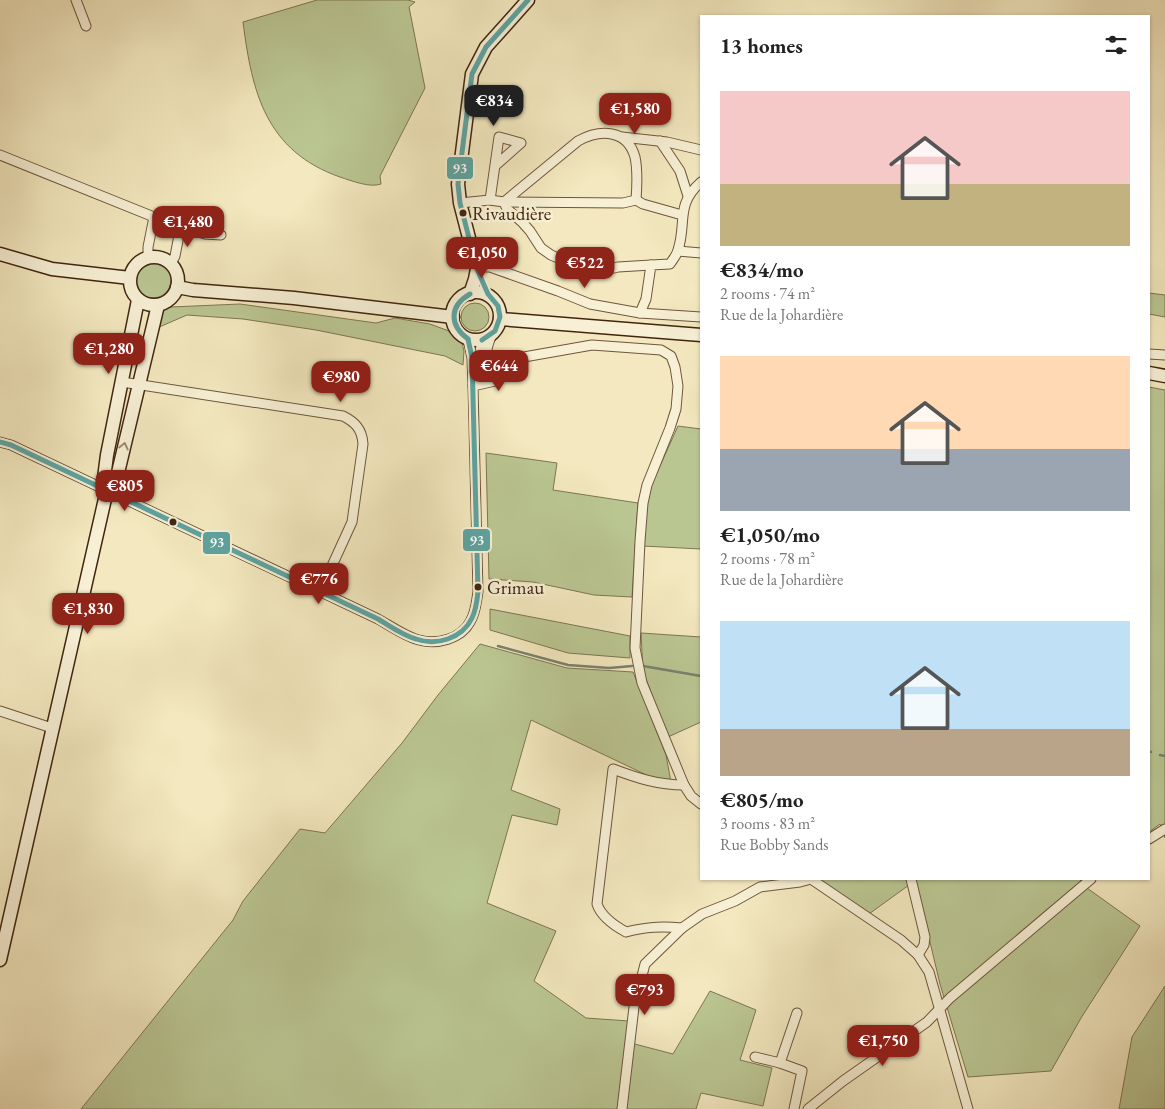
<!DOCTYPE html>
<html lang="en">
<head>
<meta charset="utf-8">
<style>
  body { margin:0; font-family:"EB Garamond",serif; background:#f6f6f6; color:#222; height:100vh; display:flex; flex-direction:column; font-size:19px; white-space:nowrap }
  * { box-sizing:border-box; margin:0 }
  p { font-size:16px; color:#767676 }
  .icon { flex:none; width:28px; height:28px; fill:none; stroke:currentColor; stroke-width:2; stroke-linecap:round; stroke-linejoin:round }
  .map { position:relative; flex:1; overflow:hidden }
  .drawer { position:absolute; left:700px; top:15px; width:450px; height:865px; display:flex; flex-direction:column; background:#fff; border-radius:0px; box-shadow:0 1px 4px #0004 }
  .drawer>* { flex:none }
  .price { position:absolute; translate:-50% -42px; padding:0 11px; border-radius:10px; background:#8f2418; color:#fff; font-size:16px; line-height:32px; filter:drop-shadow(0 1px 2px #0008) }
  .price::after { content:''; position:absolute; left:50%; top:30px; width:15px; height:11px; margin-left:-8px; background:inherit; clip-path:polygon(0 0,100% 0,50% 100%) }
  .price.selected { background:#222; color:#fff }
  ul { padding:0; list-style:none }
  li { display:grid; align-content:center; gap:10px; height:265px; padding:0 20px }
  li span { display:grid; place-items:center; height:155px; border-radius:0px; color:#555 }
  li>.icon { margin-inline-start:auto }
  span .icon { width:90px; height:90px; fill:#fffc; stroke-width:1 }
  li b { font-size:21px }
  h2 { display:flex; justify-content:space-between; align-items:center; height:60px; padding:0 20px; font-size:21px }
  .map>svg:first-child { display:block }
</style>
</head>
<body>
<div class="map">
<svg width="1165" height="1109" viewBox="0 0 1165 1109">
  <rect width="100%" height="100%" fill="#f3e8bf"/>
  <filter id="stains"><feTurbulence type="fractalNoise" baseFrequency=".004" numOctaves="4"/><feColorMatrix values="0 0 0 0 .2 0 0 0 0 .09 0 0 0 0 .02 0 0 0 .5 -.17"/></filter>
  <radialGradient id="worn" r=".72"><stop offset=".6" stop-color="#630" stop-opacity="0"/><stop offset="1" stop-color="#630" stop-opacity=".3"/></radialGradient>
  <g fill="#bac692" stroke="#7e7650">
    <path d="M317 0H408L415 2 409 7 425 88 380 176 381 184C370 188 352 181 340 177 266 151 252 93 243 22Z"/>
    <circle cx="153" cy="280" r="18"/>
    <polygon points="1149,293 1165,295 1165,317 1149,314"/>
    <circle cx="475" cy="317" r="14"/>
    <polygon points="240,304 376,323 395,318 430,324 449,331 462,343 464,351 463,365 445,356 316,330 243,319 187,315 157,328 161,312 171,307"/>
    <polygon points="1149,387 1165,390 1165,838 1160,824 1149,832"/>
    <polygon points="678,426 701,429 701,549 643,546 647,505 651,486"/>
    <polygon points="486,453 557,463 553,490 638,503 632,597 594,595 533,582 489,579"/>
    <polygon points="490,609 630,636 630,658 568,653 490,630"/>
    <polygon points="641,633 701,637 701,722 668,737 643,671"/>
    <polygon points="480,644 567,668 633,672 666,755 671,782 655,779 531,720 511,790 560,809 557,825 512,815 487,903 556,931 534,981 586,1018 629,1021 627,1042 673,1054 710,991 756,1010 740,1060 772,1068 763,1106 701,1093 696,1109 81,1109 233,920 243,901 300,829 325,833 402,743 438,695"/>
    <polygon points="817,879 908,879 909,885 869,914"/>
    <polygon points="915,879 1082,879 1080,880 1087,888 1140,926 1081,1018 1051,1071 968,1077 940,984"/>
    <polygon points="1165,986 1165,1109 1119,1109 1132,1037"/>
  </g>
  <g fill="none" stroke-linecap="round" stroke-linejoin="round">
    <g stroke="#778270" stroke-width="2.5">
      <polyline points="498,646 568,665 609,668 632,666"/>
      <polyline points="643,666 701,676"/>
      <polyline points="1149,751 1151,752"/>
      <polyline points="1160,755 1165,756"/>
    </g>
    <defs>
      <g id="street">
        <polyline points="76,0 86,26"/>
        <polyline points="622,137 667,142 701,150"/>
        <polyline points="660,141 680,171 688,196"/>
        <polyline points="0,155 154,217 205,234 221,235"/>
        <polyline points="490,200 504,202 623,203 636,200 643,204 682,215"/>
        <path d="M636 200C637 187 638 171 635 157 627 129 600 129 578 141L504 202 507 209 522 222 530 231 541 248 551 255 593 273 618 267 651 265"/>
        <polyline points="460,203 490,200 499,137 521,143 495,166"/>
        <polyline points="678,251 701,253"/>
        <polyline points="148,257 148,247 154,217"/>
        <polyline points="171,264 175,256 181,225"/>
        <polyline points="477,269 482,267 490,267 558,291 590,304 640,313 701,317"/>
        <path d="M640 313 646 299 651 265 670 264C673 259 677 255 678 250 687 222 675 205 701 182"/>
        <path d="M492 334C487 346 483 360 486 373L491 376 498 374 524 357 592 345 661 350 671 356 675 367 678 386 676 409 670 428 647 485 643 503 640 541 635 648 642 683 684 785 691 796 701 804"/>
        <polyline points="1149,354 1165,355"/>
        <polyline points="478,363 482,340"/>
        <path d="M122 382 343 416C355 422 362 429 363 444L352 522 320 592"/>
        <polyline points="473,386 495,381 499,377"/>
        <path d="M0 442 11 445 378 619C389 625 406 637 419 640 437 645 461 639 470 622 476 612 476 603 478 592L473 386 472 358 468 339"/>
        <polyline points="0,711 52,728"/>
        <polyline points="1149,839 1165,829"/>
        <polyline points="811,879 901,940 918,955 929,972 968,1109"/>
        <polyline points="911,879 925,937 924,945 918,955"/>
        <path d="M682 928C660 926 646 927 626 932 615 926 601 916 597 904L613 769C637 778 658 785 684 785"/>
        <polyline points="755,1057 780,1063"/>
        <polyline points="622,1109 634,1007 645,964 682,928 702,914 735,901 760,887 800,882 811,879"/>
        <polyline points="794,1109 802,1071 780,1063 797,1013"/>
        <polyline points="808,1109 843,1081 927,1022 950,998 1091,879"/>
      </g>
      <g id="secondary">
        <polyline points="0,254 52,269 130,278"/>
        <circle cx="154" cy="281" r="24"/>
        <polyline points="177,287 193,290 294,298 453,317"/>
        <circle cx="476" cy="316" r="24"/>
        <polyline points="470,294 475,279 477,269 460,203 458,184 472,74 486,47 528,0"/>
        <polyline points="500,319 701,335"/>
        <polyline points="1149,373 1165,376"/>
        <polyline points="107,490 116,481 158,305"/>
        <polyline points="0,960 107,490 104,478 107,455 138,300"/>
      </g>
    </defs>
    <use href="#street" stroke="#6e563b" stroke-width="11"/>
    <use href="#secondary" stroke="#41250f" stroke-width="15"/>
    <use href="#street" stroke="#f7f0d5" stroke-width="9"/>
    <use href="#secondary" stroke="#f7f0d5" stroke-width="12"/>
    <defs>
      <g id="bus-1">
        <path d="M468 339C449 325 449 306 470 294"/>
        <polyline points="482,340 495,331 500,317 498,306 488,294 477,269 460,203 458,184 472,74 486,47 528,0"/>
        <path d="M0 442 11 445 378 619C390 626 402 635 416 639 436 646 462 639 472 618 476 610 477 601 478 592L472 358 468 339"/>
      </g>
    </defs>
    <use href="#bus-1" stroke="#f7f0d5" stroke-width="9"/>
    <use href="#bus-1" stroke="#5ea3a0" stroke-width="5"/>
  </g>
  <defs><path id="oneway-chevron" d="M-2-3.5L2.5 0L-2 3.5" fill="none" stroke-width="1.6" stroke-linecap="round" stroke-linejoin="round" transform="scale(1.25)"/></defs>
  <use stroke="#9c8a72" href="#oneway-chevron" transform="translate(124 446) rotate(-77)"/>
  <g fill="#41250f" stroke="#f7f0d5" stroke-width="2">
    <circle cx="463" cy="213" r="4.5"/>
    <circle cx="173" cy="522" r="4.5"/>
    <circle cx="478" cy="587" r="4.5"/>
  </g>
  <g text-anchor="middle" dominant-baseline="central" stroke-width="5" stroke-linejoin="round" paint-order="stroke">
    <g font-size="19" fill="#41250f" stroke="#f7f0d5" text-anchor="start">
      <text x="472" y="213">Rivaudière</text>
      <text x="487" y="587">Grimau</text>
    </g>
  </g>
  <g stroke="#f7f0d5" stroke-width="2">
    <rect x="446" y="156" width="28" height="24" rx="5" fill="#5ea3a0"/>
    <rect x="462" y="528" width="29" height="24" rx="5" fill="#5ea3a0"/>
    <rect x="202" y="531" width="29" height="24" rx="5" fill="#5ea3a0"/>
  </g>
  <g font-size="14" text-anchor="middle" font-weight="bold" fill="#fff">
    <text x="460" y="173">93</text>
    <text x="477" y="545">93</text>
    <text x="217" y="547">93</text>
  </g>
  <rect width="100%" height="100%" filter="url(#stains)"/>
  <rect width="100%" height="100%" fill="url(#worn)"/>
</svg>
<b class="price selected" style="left:494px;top:127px">€834</b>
<b class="price" style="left:635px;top:135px">€1,580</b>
<b class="price" style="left:188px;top:248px">€1,480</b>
<b class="price" style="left:482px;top:279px">€1,050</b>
<b class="price" style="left:585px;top:289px">€522</b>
<b class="price" style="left:109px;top:375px">€1,280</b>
<b class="price" style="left:499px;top:392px">€644</b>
<b class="price" style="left:341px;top:403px">€980</b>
<b class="price" style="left:125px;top:512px">€805</b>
<b class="price" style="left:319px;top:605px">€776</b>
<b class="price" style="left:88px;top:635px">€1,830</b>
<b class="price" style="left:645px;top:1016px">€793</b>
<b class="price" style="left:883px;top:1067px">€1,750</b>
<section class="drawer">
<h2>13 homes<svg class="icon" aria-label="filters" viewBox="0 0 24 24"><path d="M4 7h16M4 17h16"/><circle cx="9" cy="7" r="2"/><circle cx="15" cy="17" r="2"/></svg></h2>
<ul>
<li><span style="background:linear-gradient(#f6c9c9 60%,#c2b280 0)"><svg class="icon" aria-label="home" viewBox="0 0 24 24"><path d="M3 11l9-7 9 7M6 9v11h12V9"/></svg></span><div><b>€834/mo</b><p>2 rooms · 74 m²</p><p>Rue de la Johardière</p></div></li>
<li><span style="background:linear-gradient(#ffd9b3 60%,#9aa5b1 0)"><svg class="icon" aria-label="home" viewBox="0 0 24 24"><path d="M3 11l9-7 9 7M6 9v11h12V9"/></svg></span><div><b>€1,050/mo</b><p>2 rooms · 78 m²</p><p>Rue de la Johardière</p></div></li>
<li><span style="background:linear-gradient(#bfe0f5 70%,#b9a48a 0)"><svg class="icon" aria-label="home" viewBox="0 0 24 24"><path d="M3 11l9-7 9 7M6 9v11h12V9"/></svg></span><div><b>€805/mo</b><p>3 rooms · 83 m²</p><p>Rue Bobby Sands</p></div></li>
</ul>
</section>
</div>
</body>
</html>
